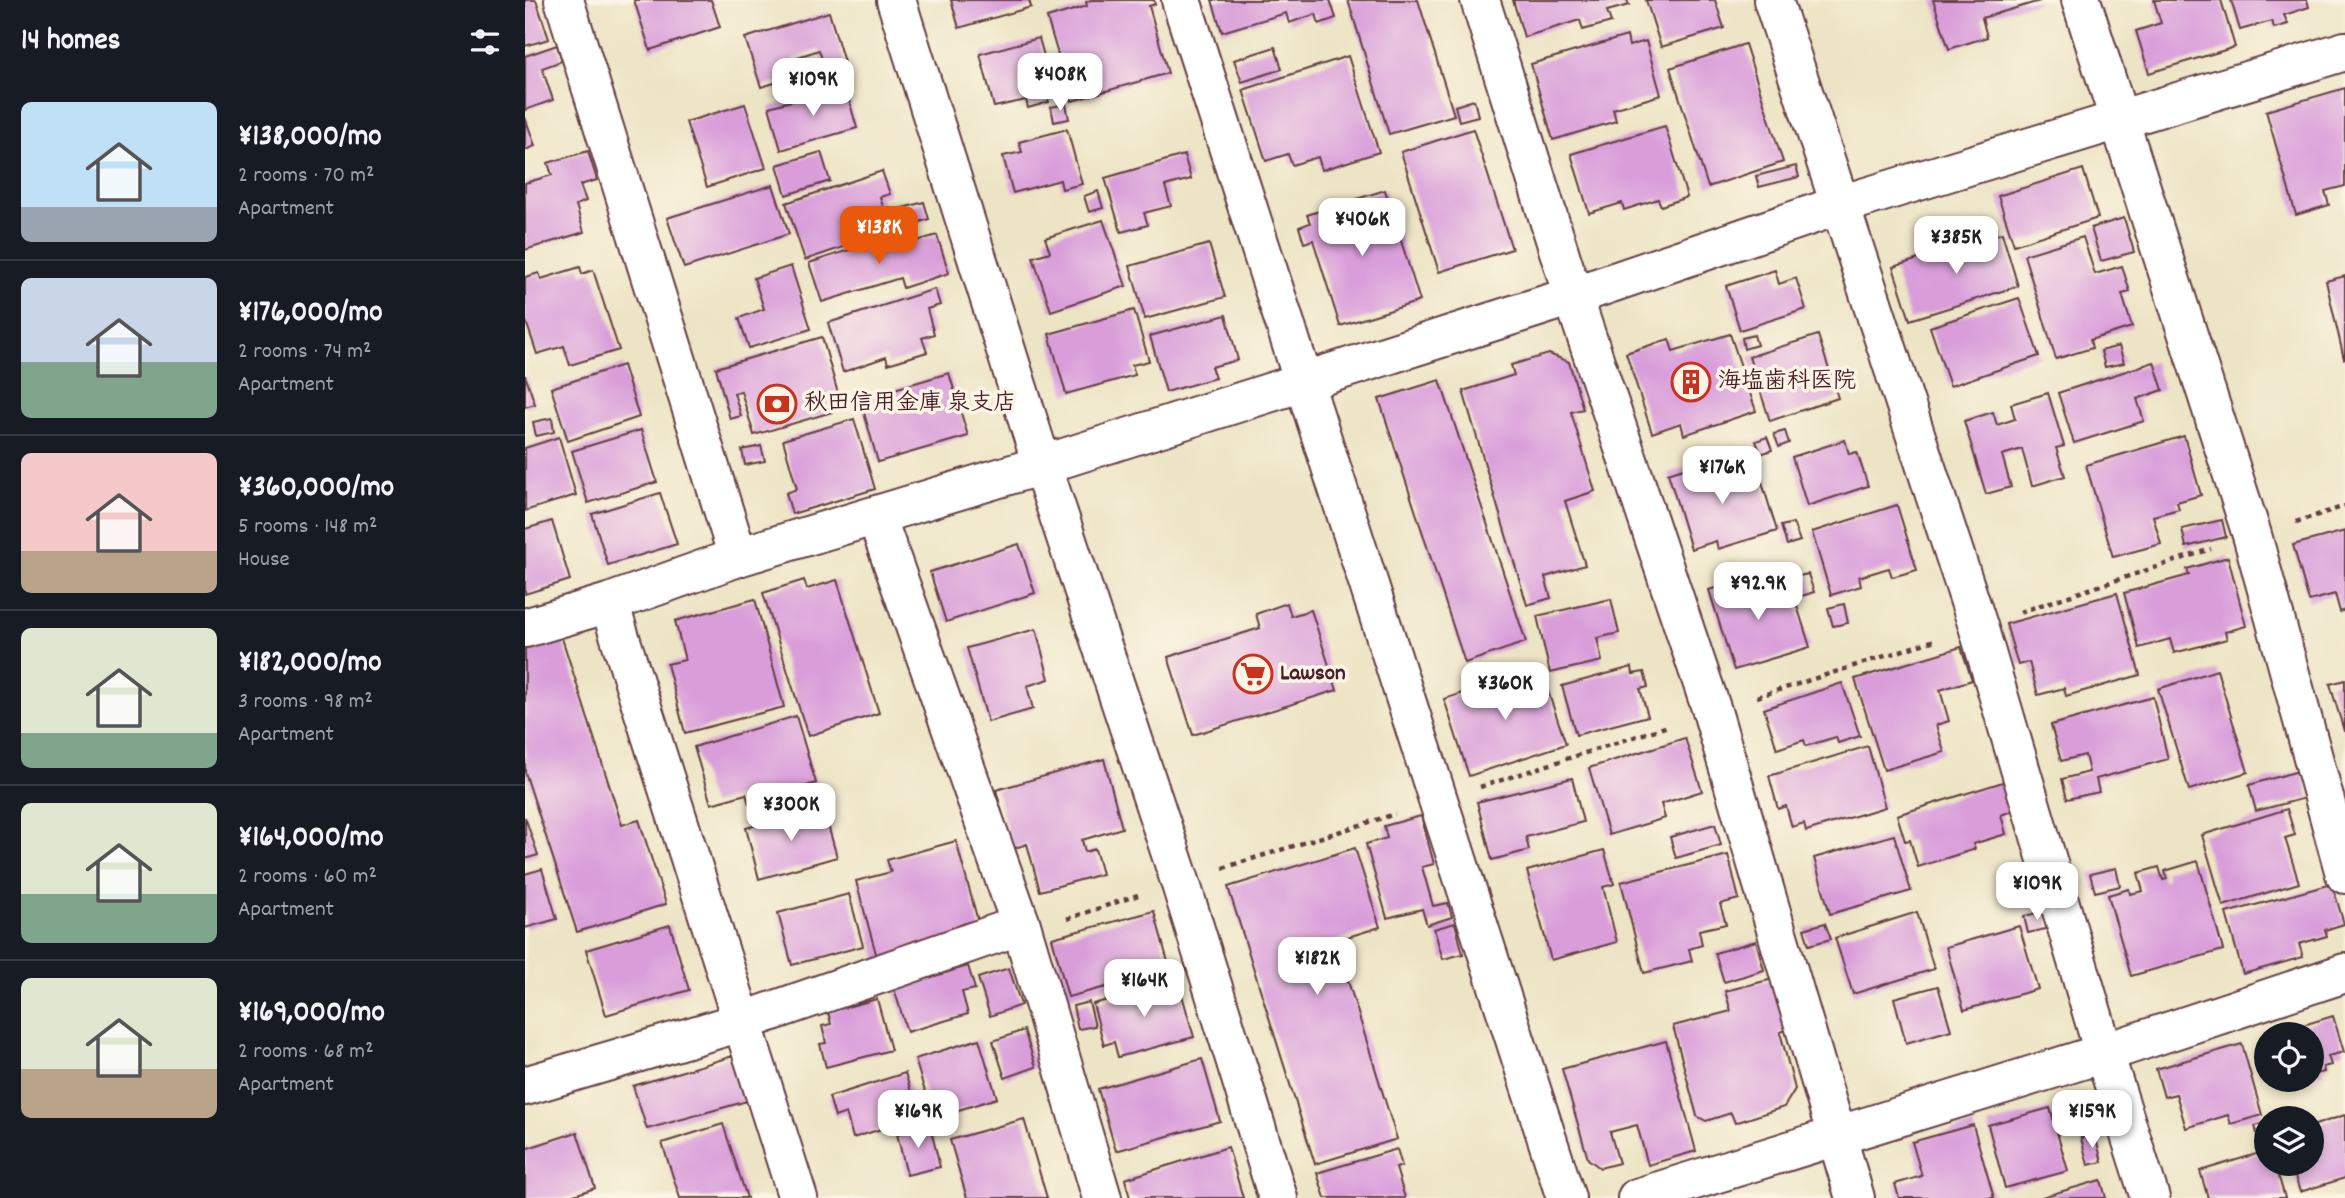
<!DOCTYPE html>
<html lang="en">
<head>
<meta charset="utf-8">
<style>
  body { margin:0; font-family:Dekko,"Klee One",sans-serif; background:#20242c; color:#f1f3f6; height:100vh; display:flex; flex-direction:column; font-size:26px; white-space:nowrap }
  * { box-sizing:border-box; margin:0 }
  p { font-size:23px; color:#9ea1a6 }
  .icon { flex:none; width:38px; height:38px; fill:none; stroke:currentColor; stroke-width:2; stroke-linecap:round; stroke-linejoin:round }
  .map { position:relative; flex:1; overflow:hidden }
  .sheet { display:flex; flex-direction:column; background:#171b24; width:525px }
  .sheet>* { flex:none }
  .tools { position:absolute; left:1729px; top:1022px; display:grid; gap:14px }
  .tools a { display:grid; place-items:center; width:70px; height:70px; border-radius:50%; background:#171b24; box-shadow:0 4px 10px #0003; font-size:35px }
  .price { position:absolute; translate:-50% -60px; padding:0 16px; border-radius:14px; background:#fff; color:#222; font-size:23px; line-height:46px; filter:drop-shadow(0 2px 4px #0008) }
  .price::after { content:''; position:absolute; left:50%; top:42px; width:21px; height:16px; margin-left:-10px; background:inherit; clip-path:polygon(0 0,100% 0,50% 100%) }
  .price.on { background:#ea580c; color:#fff }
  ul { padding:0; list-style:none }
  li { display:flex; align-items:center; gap:21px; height:175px; padding:0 21px }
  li+li { border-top:2px solid #363941 }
  li span { display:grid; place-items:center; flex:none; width:196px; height:140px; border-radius:10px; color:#555 }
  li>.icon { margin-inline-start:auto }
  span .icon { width:84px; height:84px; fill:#fffc; stroke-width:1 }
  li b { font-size:30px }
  h2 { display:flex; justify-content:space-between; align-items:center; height:84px; padding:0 21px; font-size:30px }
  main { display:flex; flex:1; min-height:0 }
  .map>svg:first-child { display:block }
</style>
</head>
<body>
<main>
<section class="sheet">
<h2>14 homes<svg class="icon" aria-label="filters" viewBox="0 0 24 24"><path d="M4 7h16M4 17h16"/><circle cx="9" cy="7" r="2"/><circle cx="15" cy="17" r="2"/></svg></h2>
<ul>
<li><span style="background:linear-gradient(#bfe0f5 75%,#9aa5b1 0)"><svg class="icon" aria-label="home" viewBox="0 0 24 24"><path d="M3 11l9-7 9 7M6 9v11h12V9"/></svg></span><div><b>¥138,000/mo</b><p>2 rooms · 70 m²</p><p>Apartment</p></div></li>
<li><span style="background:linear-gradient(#c9d6e8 60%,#7fa58c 0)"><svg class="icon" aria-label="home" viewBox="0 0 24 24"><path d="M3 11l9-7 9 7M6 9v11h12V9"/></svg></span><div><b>¥176,000/mo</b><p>2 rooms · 74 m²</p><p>Apartment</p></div></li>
<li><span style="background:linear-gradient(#f6c9c9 70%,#b9a48a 0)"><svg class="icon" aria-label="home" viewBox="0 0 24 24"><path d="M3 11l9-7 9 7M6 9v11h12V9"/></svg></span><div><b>¥360,000/mo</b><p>5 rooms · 148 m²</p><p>House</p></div></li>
<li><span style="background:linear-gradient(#dfe7d0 75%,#7fa58c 0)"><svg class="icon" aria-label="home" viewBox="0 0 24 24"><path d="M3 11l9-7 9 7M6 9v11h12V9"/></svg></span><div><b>¥182,000/mo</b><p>3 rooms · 98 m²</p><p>Apartment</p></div></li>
<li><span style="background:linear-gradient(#dfe7d0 65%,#7fa58c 0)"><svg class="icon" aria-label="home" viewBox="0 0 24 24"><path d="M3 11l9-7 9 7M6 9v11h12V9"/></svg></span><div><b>¥164,000/mo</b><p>2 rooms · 60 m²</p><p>Apartment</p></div></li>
<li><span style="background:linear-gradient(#dfe7d0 65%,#b9a48a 0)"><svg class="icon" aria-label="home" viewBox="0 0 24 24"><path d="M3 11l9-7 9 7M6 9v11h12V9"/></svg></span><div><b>¥169,000/mo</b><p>2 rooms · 68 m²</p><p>Apartment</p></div></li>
</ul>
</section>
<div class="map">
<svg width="1820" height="1198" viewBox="0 0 1820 1198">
  <rect width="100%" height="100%" fill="#fcf5e5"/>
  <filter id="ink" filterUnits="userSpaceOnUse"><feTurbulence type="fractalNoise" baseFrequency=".0143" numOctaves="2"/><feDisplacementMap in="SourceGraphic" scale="14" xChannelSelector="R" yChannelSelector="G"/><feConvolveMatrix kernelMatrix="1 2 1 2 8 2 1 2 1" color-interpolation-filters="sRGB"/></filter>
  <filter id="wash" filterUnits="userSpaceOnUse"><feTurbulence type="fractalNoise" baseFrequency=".00686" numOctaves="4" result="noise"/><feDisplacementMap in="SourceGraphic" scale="28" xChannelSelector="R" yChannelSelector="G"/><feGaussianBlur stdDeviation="1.57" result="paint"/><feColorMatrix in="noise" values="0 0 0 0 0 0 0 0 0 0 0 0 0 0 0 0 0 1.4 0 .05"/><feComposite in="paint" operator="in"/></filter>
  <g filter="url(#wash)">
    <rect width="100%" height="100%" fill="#ede4c5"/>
    <g id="blocks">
      <g fill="#d99eda">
        <polygon points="0,0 11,0 24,39 0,46"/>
        <polygon points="109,0 186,0 195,27 125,50"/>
        <polygon points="426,0 504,0 506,7 434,28"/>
        <polygon points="566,0 629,0 630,4 624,6 643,73 547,101 522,18 562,6 561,2"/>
        <polygon points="687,0 805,0 811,18 794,24 791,14 764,23 761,13 697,32"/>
        <polygon points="823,0 893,0 929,115 864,134"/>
        <polygon points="988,0 1102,0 1104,5 1082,11 1086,22 1058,30 1055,20 999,37"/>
        <polygon points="1121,0 1190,0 1199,28 1136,47"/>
        <polygon points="1408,0 1515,0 1515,1 1457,18 1462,37 1424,49"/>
        <polygon points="1629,0 1696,0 1710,47 1624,73 1611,31 1636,23"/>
        <polygon points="1706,0 1782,0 1784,7 1759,15 1763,24 1749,28 1747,21 1715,30"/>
        <polygon points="304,12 319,62 300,68 294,50 267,59 273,76 236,87 220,38"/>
        <polygon points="1102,36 1104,46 1121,41 1136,95 1088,109 1091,121 1028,140 1006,64"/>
        <polygon points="514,38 528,89 521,90 524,102 503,108 501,100 469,107 455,54"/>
        <polygon points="1220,44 1258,162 1183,187 1145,68"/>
        <polygon points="32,45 37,61 17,68 28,100 0,110 0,56"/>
        <polygon points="750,47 757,69 717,82 709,60"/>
        <polygon points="823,56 854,152 797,170 793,157 767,165 763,154 741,161 718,90"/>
        <polygon points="320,86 332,128 256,150 244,107"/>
        <polygon points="1820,88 1820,186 1800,191 1804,205 1771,215 1741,111"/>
        <polygon points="949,100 953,116 934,121 930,106"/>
        <polygon points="220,104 241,168 182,187 161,122"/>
        <polygon points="541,104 544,119 529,122 526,107"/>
        <polygon points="0,117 10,146 0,150"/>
        <polygon points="1140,126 1162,197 1136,206 1133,199 1099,210 1097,203 1064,213 1046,154"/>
        <polygon points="542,129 557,184 537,189 535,180 488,193 478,156 497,152 494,142"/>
        <polygon points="948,129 987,249 914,272 876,152"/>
        <polygon points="63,151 72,180 55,185 61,201 51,205 59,232 0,250 0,183 27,175 23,163"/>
        <polygon points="296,152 305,181 261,195 252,165"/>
        <polygon points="659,155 666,179 640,186 646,206 619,213 623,225 596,232 580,178"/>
        <polygon points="1271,166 1274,177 1234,187 1231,176"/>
        <polygon points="1558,169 1573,218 1489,245 1473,196"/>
        <polygon points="357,171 365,194 355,197 361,216 328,226 333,242 280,260 261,203"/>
        <polygon points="248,185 264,234 159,268 142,218"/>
        <polygon points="860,190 895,301 815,326 788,240 779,243 774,227 785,223 782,215"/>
        <polygon points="573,191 578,208 564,212 559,196"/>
        <polygon points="399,202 404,219 373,229 367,211"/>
        <polygon points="1599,218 1609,252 1576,261 1566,228"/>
        <polygon points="578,220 601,286 526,311 508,257 525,252 520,238"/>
        <polygon points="1477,233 1493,286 1385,320 1368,267"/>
        <polygon points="371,235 375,246 412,235 424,273 378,288 375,278 297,302 284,263"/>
        <polygon points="1558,237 1570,274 1597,266 1605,292 1597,294 1607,327 1565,340 1567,348 1531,359 1499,255"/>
        <polygon points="684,244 700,297 620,319 605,266"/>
        <polygon points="266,266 286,329 224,348 214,318 239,309 229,278"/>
        <polygon points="55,267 57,274 68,270 94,350 45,365 39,346 12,354 0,318 0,277 14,273 16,279"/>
        <polygon points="1250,270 1254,284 1271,278 1281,309 1215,330 1201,286"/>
        <polygon points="1820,276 1820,359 1819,359 1801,281"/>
        <polygon points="410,289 415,305 402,309 409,334 397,338 402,352 363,364 361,357 318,372 303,323"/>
        <polygon points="1494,298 1514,356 1425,386 1405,327"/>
        <polygon points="609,310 624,361 607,365 610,375 541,394 524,334"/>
        <polygon points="701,315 713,360 686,367 690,378 641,392 625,336"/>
        <polygon points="1205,334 1231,411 1159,435 1156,423 1127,433 1101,353 1144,339 1148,351"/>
        <polygon points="1229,335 1232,345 1219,349 1217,338"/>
        <polygon points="1293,335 1313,398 1245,421 1224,357"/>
        <polygon points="297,337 314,397 304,399 307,412 229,435 216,391 209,393 216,416 205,419 191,368"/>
        <polygon points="1594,346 1599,363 1580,367 1576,351"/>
        <polygon points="1024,354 1044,362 1058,409 1046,412 1070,491 1040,501 1060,565 1020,577 1026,598 1002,605 938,391 989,375 986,365"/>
        <polygon points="1629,362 1638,390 1612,399 1619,421 1549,443 1533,393"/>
        <polygon points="98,365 114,417 43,441 26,388"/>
        <polygon points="424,373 443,436 353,462 335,399"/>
        <polygon points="0,375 10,404 0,407"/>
        <polygon points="915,380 1001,642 940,663 854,399"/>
        <polygon points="1523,393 1539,446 1531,448 1540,476 1507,486 1497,449 1477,455 1486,487 1461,494 1439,421 1468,412 1472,425 1490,419 1486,404"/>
        <polygon points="27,418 29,432 11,436 8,422"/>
        <polygon points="329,419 350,489 267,514 261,493 272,489 258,440"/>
        <polygon points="116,430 132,482 63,503 47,451"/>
        <polygon points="1260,431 1264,443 1254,447 1249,434"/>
        <polygon points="1659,436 1676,495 1652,502 1654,509 1628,516 1636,544 1588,557 1561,465"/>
        <polygon points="34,437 51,495 0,511 0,448"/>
        <polygon points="1242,437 1247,450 1236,454 1231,441"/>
        <polygon points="1320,440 1324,454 1332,452 1343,486 1282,506 1267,457"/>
        <polygon points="236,446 240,461 220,465 217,450"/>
        <polygon points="1177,462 1180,471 1191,468 1194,478 1232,466 1252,531 1193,549 1191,541 1166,549 1143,473"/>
        <polygon points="135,493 152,544 83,565 67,514"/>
        <polygon points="1372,505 1392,570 1367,577 1364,568 1334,577 1336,586 1306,595 1287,532"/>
        <polygon points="1697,520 1701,537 1661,547 1657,529"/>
        <polygon points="27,521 45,580 0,594 0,529"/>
        <polygon points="1268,523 1275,541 1262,545 1256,526"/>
        <polygon points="1820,531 1820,610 1815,612 1810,594 1784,601 1768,545"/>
        <polygon points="494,544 510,593 421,622 405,572"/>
        <polygon points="1703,557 1721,626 1700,632 1702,639 1649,653 1645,639 1614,648 1599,593 1664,575 1662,569"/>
        <polygon points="1235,574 1242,598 1267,590 1285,647 1209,670 1184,590"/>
        <polygon points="1283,574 1289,592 1277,596 1270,577"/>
        <polygon points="279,580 282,589 312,580 354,713 283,736 238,593"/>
        <polygon points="1592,593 1615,675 1541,696 1539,688 1513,695 1504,662 1493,665 1481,624"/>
        <polygon points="230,599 259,707 160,733 142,664 160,660 150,621"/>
        <polygon points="1086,599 1094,633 1072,638 1077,661 1025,673 1012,616"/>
        <polygon points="762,603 766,616 786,610 812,690 668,735 643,657 735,628 731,614"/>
        <polygon points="1319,604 1323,623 1308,626 1303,608"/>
        <polygon points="511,629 524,679 502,686 508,709 463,722 442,648"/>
        <polygon points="36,635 97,825 114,820 141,904 52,932 0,772 0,646"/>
        <polygon points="1436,647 1447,680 1415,690 1424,721 1411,725 1419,752 1359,770 1330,679"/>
        <polygon points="1107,667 1108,674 1119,672 1123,687 1115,689 1123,716 1051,735 1037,686"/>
        <polygon points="1015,668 1041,744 944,776 919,699"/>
        <polygon points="1692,670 1723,772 1664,790 1633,689"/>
        <polygon points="1820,680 1820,731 1819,731 1805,684"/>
        <polygon points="1317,683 1335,736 1313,743 1311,737 1281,746 1279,740 1252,749 1239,709"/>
        <polygon points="1628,697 1643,759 1571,779 1574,792 1542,799 1537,779 1564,772 1560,755 1536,761 1526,725"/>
        <polygon points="271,716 291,783 224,804 221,794 186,804 169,747"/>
        <polygon points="1160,738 1177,791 1136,804 1140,818 1084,835 1064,768"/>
        <polygon points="1343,746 1360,807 1281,831 1279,823 1267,827 1261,806 1253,809 1244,776"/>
        <polygon points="579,759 597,828 557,840 560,852 570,849 577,874 515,891 502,844 487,849 471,790"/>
        <polygon points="1777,770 1784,797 1731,811 1724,785"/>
        <polygon points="1047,778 1058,822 1001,837 1004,850 967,860 952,802"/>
        <polygon points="1481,781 1490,810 1476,815 1481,834 1448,844 1450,849 1393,867 1385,840 1380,841 1372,815"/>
        <polygon points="298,807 312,857 234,879 221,828"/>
        <polygon points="1762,809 1770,835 1760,838 1774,883 1698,906 1677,835"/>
        <polygon points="896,816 909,864 897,867 908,906 923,903 927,917 902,925 897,909 862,918 841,844 862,838 859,826"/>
        <polygon points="0,817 13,855 0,859"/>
        <polygon points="1190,824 1196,845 1151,858 1145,837"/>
        <polygon points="1369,835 1386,891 1305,914 1289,858"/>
        <polygon points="431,841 456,932 353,961 331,881 366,872 362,860"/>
        <polygon points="830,848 855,927 800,944 809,971 819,968 872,1139 790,1164 703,887"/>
        <polygon points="1079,850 1089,884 1078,887 1092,942 1026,960 1002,871"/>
        <polygon points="1203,855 1214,899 1195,904 1201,924 1174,930 1177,945 1164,949 1167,961 1119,973 1096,882"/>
        <polygon points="1673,861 1698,950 1606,976 1583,895 1604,889 1605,894 1618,891 1613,873 1634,867 1638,880 1642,879 1640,871"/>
        <polygon points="1591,868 1595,886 1570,892 1565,874"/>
        <polygon points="17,869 32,919 0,928 0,874"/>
        <polygon points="1807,884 1819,924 1800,930 1802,936 1774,944 1778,957 1718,974 1701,913"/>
        <polygon points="324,894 338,946 267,965 253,913"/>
        <polygon points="629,911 644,966 619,972 618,965 600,969 604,981 543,997 527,938"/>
        <polygon points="1521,911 1525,928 1503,933 1499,916"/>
        <polygon points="1392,912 1409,969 1328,994 1310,938"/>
        <polygon points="930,923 938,954 918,959 909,929"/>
        <polygon points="1300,923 1306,939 1284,945 1279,929"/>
        <polygon points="145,925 164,990 81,1015 61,950"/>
        <polygon points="1494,926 1513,989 1439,1010 1421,947"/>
        <polygon points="1231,941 1239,970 1199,982 1190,953"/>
        <polygon points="443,966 450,989 437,992 443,1014 382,1032 369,988"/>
        <polygon points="484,968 496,1005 465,1016 453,978"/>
        <polygon points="1248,979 1262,1030 1255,1032 1270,1089 1259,1107 1210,1123 1206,1113 1181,1121 1172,1116 1148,1026 1206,1011 1200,991"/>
        <polygon points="653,981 669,1037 593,1057 589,1042 579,1045 568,1004"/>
        <polygon points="1413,986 1426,1030 1381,1043 1369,998"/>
        <polygon points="352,999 366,1050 301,1067 295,1044 301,1043 297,1026 306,1024 303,1012"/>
        <polygon points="564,1002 570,1026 553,1029 548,1006"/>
        <polygon points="1808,1016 1819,1052 1803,1056 1806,1065 1798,1067 1799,1072 1787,1075 1787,1034 1749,1034"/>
        <polygon points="499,1030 511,1067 480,1078 468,1041"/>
        <polygon points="454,1039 472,1098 408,1118 390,1059"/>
        <polygon points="1141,1041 1171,1151 1123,1165 1112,1125 1085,1132 1094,1163 1075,1168 1063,1159 1037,1069"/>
        <polygon points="1717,1044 1737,1115 1706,1124 1703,1115 1661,1128 1651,1094 1639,1097 1631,1069"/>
        <polygon points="208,1056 222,1101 122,1129 108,1086"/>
        <polygon points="677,1059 695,1121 591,1151 573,1089"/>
        <polygon points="380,1073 394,1117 328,1138 321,1113 310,1117 304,1097"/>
        <polygon points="1525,1108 1543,1171 1480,1188 1463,1125"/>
        <polygon points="1820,1115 1820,1178 1775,1192 1766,1164 1787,1164 1787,1126"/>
        <polygon points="499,1119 522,1198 442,1198 425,1140"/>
        <polygon points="1741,1123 1741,1139 1734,1141 1730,1126"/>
        <polygon points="198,1124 222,1198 155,1198 137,1143"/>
        <polygon points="1448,1125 1469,1198 1374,1198 1370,1184 1397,1176 1387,1142"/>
        <polygon points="405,1126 415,1167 382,1175 372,1134"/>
        <polygon points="52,1132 70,1188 40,1198 0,1198 0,1149"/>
        <polygon points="1570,1135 1577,1162 1563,1165 1556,1138"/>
        <polygon points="703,1147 718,1198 605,1198 600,1179"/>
        <polygon points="872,1149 877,1166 871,1168 880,1198 800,1198 792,1173"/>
        <polygon points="1741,1151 1741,1164 1750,1164 1760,1198 1683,1198 1675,1171"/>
        <polygon points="1576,1180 1581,1198 1517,1198 1517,1197"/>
      </g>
    </g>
  </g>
  <g filter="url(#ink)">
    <use href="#blocks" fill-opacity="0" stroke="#623d42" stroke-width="2"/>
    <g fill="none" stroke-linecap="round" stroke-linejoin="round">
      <defs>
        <g id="street">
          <polyline points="39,0 213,557"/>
          <polyline points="371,0 517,465 655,881 753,1198"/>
          <polyline points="656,0 1041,1198"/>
          <polyline points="955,0 1048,296 1187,711 1330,1198"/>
          <polyline points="1248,0 1453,626 1579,1053 1625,1198"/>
          <polyline points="1556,0 1727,535 1820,874"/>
          <polyline points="351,516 496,925 577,1198"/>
          <polyline points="84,603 273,1198"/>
          <polyline points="0,1086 216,1022 496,925"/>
          <polyline points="1112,1198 1579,1053 1820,973"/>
        </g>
        <polyline id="secondary" points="0,628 84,603 213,557 517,465 1048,296 1315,205 1820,51"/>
      </defs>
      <use href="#street" stroke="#623d42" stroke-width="42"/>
      <use href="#secondary" stroke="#623d42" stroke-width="42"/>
      <g stroke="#623d42" stroke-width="4.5" stroke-dasharray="5 5" stroke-linecap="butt">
        <polyline points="1771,522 1820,506"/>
        <polyline points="1495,612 1686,549"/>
        <polyline points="1232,697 1410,640"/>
        <polyline points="955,787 1143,726"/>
        <polyline points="698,868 870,814"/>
        <polyline points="542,919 613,895"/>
      </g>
      <use href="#street" stroke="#fff" stroke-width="38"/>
      <use href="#secondary" stroke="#fff" stroke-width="38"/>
    </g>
  </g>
  <defs>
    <symbol id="building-ring" viewBox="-11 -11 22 22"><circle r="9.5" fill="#fcf5e5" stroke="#c8321e" stroke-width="1.5"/><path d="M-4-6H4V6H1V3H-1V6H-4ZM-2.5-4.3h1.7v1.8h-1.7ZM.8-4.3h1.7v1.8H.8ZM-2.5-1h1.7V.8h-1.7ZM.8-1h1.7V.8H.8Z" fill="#c8321e"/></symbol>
    <symbol id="bank-ring" viewBox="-11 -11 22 22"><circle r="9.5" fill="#fcf5e5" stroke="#c8321e" stroke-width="1.5"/><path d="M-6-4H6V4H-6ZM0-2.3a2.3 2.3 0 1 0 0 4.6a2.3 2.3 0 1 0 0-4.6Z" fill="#c8321e"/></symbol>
    <symbol id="supermarket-ring" viewBox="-11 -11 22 22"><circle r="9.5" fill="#fcf5e5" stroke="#c8321e" stroke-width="1.5"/><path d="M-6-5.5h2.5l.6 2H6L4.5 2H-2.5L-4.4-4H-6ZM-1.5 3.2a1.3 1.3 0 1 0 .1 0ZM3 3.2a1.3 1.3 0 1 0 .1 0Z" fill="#c8321e"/></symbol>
  </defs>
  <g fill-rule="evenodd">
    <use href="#building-ring" x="1144" y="360" width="44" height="44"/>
    <use href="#bank-ring" x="230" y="382" width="44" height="44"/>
    <use href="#supermarket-ring" x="706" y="652" width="44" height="44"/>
  </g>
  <g text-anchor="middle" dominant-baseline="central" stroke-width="7" stroke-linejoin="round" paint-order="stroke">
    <g font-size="23" font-weight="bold" fill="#4a1f2b" stroke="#fcf5e5" text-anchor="start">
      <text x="1193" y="382">海塩歯科医院</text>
      <text x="279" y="404">秋田信用金庫 泉支店</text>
      <text x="755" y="674">Lawson</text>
    </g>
  </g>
</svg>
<div class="tools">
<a><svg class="icon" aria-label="locate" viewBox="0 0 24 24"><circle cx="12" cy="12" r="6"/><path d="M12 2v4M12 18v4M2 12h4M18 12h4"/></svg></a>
<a><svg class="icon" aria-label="layers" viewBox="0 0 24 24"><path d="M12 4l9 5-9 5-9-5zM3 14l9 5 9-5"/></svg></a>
</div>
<b class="price" style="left:535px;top:113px">¥408K</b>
<b class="price" style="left:288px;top:118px">¥109K</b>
<b class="price" style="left:837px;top:258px">¥406K</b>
<b class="price on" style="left:354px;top:266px">¥138K</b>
<b class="price" style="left:1431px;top:276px">¥385K</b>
<b class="price" style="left:1197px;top:506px">¥176K</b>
<b class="price" style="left:1233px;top:622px">¥92.9K</b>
<b class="price" style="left:980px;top:722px">¥360K</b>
<b class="price" style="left:266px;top:843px">¥300K</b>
<b class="price" style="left:1512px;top:922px">¥109K</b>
<b class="price" style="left:792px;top:997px">¥182K</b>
<b class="price" style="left:619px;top:1019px">¥164K</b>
<b class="price" style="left:393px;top:1150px">¥169K</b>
<b class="price" style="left:1567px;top:1150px">¥159K</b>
</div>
</main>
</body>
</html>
